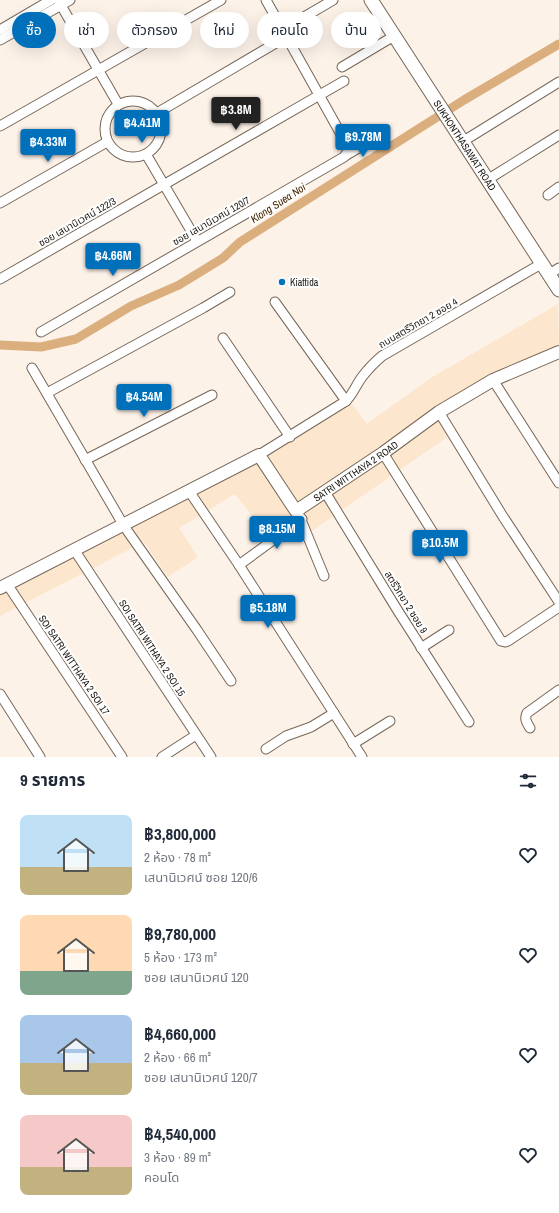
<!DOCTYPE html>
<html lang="th">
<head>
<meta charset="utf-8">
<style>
  body { margin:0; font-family:"Archivo Narrow","Noto Sans Thai",sans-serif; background:#f2f2f3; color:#1f2937; height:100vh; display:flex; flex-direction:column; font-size:15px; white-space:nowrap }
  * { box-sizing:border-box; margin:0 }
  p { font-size:13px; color:#747a83 }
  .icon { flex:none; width:22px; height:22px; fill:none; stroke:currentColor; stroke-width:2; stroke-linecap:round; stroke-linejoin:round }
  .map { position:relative; height:757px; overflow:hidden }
  .sheet { display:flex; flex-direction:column; background:#fff; flex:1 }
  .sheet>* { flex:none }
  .banner { position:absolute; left:12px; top:12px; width:535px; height:36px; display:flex; gap:8px }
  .price { position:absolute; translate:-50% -34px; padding:0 9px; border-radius:4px; background:#0070ba; color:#fff; font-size:13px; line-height:26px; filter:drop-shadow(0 1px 2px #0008) }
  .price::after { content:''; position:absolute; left:50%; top:24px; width:12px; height:9px; margin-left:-6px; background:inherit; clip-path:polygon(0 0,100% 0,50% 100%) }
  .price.selected { background:#222; color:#fff }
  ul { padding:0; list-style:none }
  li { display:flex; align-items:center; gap:12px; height:100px; padding:0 20px }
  li span { display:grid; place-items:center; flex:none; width:112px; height:80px; border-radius:8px; color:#555 }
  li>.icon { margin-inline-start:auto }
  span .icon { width:48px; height:48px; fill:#fffc; stroke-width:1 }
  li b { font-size:17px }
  h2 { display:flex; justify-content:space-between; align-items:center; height:48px; padding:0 20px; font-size:17px }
  .tag { padding:0 14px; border-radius:18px; background:#fff; box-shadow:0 4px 16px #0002; font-size:14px; line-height:36px }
  .tag.selected { background:#0070ba; color:#fff }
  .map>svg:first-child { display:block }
</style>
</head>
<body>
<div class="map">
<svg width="559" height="757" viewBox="0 0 559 757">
  <rect width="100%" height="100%" fill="#fdf2e8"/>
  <polygon fill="#fde6ce" points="558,304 559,355 521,372 446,414 456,431 303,537 293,520 267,535 235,494 179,528 198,557 168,577 144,542 0,616 0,594 210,488 352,404 367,424 429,379"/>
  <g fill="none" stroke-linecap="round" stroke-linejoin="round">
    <polyline stroke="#dbae7e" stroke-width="9" points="0,345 41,347 76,339 131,306 179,285 223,258 240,242 464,100 559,44"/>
    <defs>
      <g id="minor">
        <polyline points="58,0 118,104"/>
        <polyline points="0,30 51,0"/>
        <polyline points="282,30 333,0"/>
        <polyline points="0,40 70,0"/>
        <polyline points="342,67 394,36"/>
        <circle cx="133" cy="129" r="28"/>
        <polyline points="157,113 286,37"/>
        <polyline points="0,126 221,0"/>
        <polyline points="462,142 559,82"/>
        <polyline points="146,154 197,241"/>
        <polyline points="345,156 372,140"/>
        <polyline points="487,180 559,135"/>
        <polyline points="548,195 559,187"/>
        <polyline points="0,203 107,142"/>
        <polyline points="548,275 559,268"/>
        <polyline points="0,279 344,81"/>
        <polyline points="275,302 346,401"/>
        <polyline points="41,332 344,157 348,151 347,145 266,0"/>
        <polyline points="223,338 290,437"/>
        <polyline points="32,368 124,526 197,630 231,681"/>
        <polyline points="493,380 559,483"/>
        <polyline points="47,393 203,308 230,292"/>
        <polyline points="439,412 502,515 559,602"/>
        <polyline points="383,453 501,641 505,642 508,641 559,607"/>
        <path d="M259 455 346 401C353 394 356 385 362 377 368 369 375 362 382 356L541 264"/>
        <polyline points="85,460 212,395"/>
        <polyline points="189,491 239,565 362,757"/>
        <polyline points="325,492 398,611 469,722"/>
        <polyline points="299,515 324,576"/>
        <polyline points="75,551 211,757"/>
        <polyline points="239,565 302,519"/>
        <polyline points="7,584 122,757"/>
        <polyline points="421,648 449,630"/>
        <polyline points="0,694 40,757"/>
        <path d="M530 728C527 723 524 719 527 713L559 690"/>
        <polyline points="353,744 390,721"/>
        <polyline points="266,749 286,736 311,727 334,713"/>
        <polyline points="162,757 196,735"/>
      </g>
      <g id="tertiary">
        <path id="s1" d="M0 588 259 455 296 511 383 453 439 412 493 380 559 352"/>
      </g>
      <g id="secondary">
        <path id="s2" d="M371 0 559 290"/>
      </g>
    </defs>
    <use href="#minor" stroke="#766758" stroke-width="11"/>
    <use href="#tertiary" stroke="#766758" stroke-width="14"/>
    <use href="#secondary" stroke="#766758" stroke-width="15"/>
    <use href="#minor" stroke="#fff" stroke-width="9"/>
    <use href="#tertiary" stroke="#fff" stroke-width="12"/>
    <use href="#secondary" stroke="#fff" stroke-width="13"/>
  </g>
  <circle fill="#0070ba" stroke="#fff" stroke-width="1.5" cx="282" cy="282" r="4"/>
  <g text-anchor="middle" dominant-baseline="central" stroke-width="4" stroke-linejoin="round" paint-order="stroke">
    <g font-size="10" fill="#1b150f" stroke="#fff">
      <text stroke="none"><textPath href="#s2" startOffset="173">SUKHONTHASAWAT ROAD</textPath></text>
      <text transform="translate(211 221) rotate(-30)">ซอย เสนานิเวศน์ 120/7</text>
      <text transform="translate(77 222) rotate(-30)">ซอย เสนานิเวศน์ 122/3</text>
      <text transform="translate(418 323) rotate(-30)">ถนนสตรีวิทยา 2 ซอย 4</text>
      <text stroke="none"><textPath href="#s1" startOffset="430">SATRI WITTHAYA 2 ROAD</textPath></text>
      <text transform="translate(406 602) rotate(58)">สตรีวิทยา 2 ซอย 9</text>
      <text transform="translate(152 648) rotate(57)">SOI SATRI WITHAYA 2 SOI 15</text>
      <text transform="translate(74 665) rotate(56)">SOI SATRI WITTHAYA 2 SOI 17</text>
    </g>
    <g font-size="10" fill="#1b150f" stroke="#fff" text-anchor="start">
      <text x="290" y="282">Kiattida</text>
    </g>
    <g font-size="11" font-style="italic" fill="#462800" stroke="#fff">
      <text transform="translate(278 203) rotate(-33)">Klong Suea Noi</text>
    </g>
  </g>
</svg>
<b class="price selected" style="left:236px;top:131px">฿3.8M</b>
<b class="price" style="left:142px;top:144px">฿4.41M</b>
<b class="price" style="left:363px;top:158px">฿9.78M</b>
<b class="price" style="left:48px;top:163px">฿4.33M</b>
<b class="price" style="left:113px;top:277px">฿4.66M</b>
<b class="price" style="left:144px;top:418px">฿4.54M</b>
<b class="price" style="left:277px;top:550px">฿8.15M</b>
<b class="price" style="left:440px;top:564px">฿10.5M</b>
<b class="price" style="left:268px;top:629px">฿5.18M</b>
<div class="banner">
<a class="tag selected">ซื้อ</a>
<a class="tag">เช่า</a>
<a class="tag">ตัวกรอง</a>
<a class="tag">ใหม่</a>
<a class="tag">คอนโด</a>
<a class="tag">บ้าน</a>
</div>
</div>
<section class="sheet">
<h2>9 รายการ<svg class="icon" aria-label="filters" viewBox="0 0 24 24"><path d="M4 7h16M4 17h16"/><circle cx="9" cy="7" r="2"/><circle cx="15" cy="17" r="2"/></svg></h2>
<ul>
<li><span style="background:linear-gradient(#bfe0f5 65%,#c2b280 0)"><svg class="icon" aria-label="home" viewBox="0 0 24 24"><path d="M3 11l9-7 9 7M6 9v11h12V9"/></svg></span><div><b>฿3,800,000</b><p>2 ห้อง · 78 m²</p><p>เสนานิเวศน์ ซอย 120/6</p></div><svg class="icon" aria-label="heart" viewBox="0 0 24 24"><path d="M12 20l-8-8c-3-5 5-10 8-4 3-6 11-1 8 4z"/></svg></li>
<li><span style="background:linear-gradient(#ffd9b3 70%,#7fa58c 0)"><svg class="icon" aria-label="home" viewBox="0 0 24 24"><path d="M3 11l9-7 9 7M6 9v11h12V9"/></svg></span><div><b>฿9,780,000</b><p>5 ห้อง · 173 m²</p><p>ซอย เสนานิเวศน์ 120</p></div><svg class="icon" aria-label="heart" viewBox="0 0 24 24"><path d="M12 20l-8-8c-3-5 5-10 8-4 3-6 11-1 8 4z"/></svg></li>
<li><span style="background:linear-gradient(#a9c7e8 60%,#c2b280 0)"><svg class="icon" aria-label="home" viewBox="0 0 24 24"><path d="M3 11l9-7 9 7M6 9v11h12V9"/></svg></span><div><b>฿4,660,000</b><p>2 ห้อง · 66 m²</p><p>ซอย เสนานิเวศน์ 120/7</p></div><svg class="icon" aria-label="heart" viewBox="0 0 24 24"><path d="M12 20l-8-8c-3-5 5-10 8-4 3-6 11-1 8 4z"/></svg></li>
<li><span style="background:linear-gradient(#f6c9c9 65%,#c2b280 0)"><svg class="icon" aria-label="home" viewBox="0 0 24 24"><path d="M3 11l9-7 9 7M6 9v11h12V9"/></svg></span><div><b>฿4,540,000</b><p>3 ห้อง · 89 m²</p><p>คอนโด</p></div><svg class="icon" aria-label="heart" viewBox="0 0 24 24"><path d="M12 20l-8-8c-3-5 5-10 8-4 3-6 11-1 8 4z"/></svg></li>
</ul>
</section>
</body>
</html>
